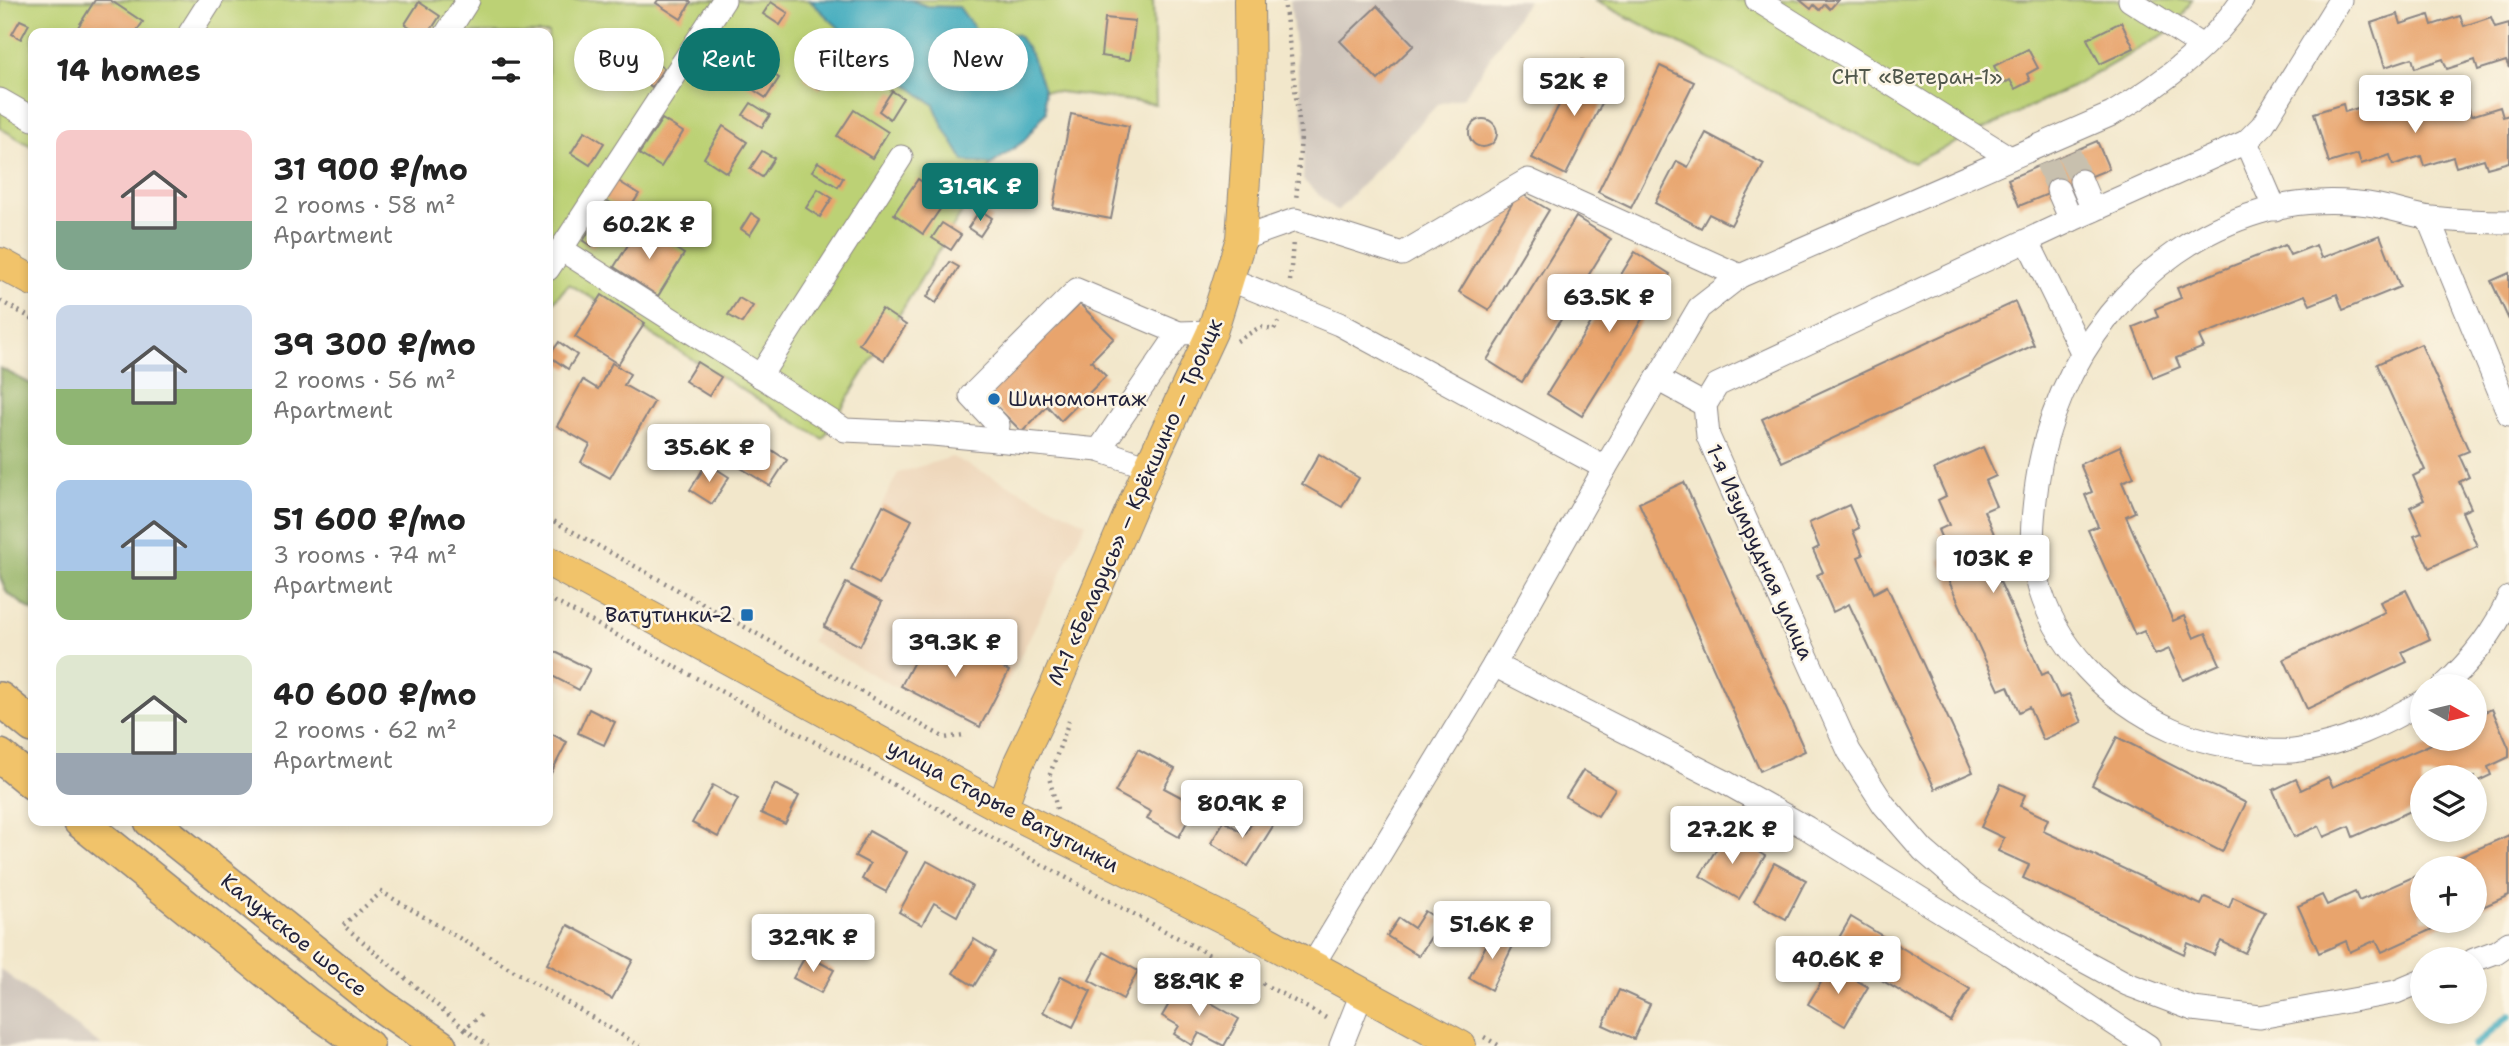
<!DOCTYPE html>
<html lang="en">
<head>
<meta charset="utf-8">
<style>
  body { margin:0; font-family:"Shantell Sans",sans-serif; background:#f6f6f6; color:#222; height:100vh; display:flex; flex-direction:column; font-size:26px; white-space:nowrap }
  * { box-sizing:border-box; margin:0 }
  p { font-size:23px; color:#767676 }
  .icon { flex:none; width:38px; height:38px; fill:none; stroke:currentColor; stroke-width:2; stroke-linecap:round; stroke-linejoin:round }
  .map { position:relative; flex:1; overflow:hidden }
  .side { position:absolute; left:28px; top:28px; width:525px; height:798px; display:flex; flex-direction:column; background:#fff; border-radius:14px; box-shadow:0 4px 10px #0003 }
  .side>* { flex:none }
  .top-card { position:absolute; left:574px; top:28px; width:665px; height:63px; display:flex; gap:14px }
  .needle { width:46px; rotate:98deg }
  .tools { position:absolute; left:2410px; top:674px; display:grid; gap:14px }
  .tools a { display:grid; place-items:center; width:77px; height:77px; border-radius:50%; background:#fff; box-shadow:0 4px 10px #0003; font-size:35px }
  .price { position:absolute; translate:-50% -60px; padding:0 16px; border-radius:7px; background:#fff; color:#222; font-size:23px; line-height:46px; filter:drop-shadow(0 2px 4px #0008) }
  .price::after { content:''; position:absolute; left:50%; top:42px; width:21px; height:16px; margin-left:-10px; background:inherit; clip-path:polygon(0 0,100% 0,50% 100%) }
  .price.current { background:#0f766e; color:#fff }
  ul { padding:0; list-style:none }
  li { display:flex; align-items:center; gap:21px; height:175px; padding:0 28px }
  li span { display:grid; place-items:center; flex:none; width:196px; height:140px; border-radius:14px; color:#555 }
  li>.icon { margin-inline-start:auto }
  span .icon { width:84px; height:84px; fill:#fffc; stroke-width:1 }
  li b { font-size:30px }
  h2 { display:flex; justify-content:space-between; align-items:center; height:84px; padding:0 28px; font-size:30px }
  .chip { padding:0 24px; border-radius:32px; background:#fff; box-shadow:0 4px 10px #0003; font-size:24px; line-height:63px }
  .chip.current { background:#0f766e; color:#fff }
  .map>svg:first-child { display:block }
</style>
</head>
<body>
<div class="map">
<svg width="2509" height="1046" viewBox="0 0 2509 1046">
  <rect width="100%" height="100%" fill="#fcf5e5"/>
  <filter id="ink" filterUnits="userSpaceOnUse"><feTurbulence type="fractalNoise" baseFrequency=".0143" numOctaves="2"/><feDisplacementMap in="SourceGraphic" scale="14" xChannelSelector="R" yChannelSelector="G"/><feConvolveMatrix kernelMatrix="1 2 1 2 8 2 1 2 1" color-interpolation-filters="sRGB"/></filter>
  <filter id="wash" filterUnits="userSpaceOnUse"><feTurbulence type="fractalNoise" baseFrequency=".00686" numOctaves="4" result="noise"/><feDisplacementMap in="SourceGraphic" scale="28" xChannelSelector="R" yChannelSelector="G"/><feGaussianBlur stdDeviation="1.57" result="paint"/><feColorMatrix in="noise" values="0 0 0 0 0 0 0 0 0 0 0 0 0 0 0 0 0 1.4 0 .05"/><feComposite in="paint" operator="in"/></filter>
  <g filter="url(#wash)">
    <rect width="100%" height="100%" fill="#f2e7cb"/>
    <polygon fill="#eed7bb" points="952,457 1086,523 982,734 811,641 898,473"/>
    <g fill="#ccc2b9">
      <polygon points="1290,0 1528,0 1464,97 1438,104 1337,211 1303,180 1304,125"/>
      <polygon points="0,969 102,1046 0,1046"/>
    </g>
    <g fill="#bcd175" stroke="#6f7a58" stroke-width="2">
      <polygon points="0,0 1153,0 1156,104 1044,90 991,165 823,439 569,284 548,308 548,33 33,33 33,147 0,128"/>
      <polygon points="1594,0 2192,0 2175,28 2072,87 1913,163"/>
    </g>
    <polygon fill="#95b366" stroke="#5c6a50" stroke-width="2" points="0,368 33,385 33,611 7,593 0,577"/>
    <polygon fill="#3fabbe" stroke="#30667c" stroke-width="2" points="809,0 910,0 927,6 959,7 978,33 993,30 1018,35 1031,54 1044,89 1046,112 1024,141 991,165 964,161 943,126 934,105 870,57"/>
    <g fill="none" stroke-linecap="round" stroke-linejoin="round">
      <polyline stroke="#3fabbe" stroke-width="7" points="2474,1046 2509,1016"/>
    </g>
    <g id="blocks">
      <g fill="#e8a46d">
        <polygon points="95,0 110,0 143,22 135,33 78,33 75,32"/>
        <polygon points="658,0 688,0 691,2 681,19 656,3"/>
        <polygon points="1800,0 1838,0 1830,9 1825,4 1820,10 1814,5 1811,9"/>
        <polygon points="419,2 440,16 429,33 420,33 405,24"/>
        <polygon points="771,2 788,13 780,25 763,14"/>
        <polygon points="1377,6 1414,45 1378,80 1340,41"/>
        <polygon points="2398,14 2401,24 2429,15 2432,25 2460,16 2464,26 2491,17 2495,27 2509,23 2509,68 2506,61 2478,70 2475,60 2447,69 2443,59 2415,68 2412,58 2385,67 2371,23"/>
        <polygon points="1105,18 1135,21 1130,60 1101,56"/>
        <polygon points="20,20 29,24 21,39 12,34"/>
        <polygon points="2121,22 2134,48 2100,64 2087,39"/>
        <polygon points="722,29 731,35 725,45 715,39"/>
        <polygon points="713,46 730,57 724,67 707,56"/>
        <polygon points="823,49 839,60 820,89 804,78"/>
        <polygon points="2028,49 2038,68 2027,74 2030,81 2015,89 2010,80 2003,84 1994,66"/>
        <polygon points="651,59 664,68 652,87 639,79"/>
        <polygon points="701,60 719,71 713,80 696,69"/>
        <polygon points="1582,60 1615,77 1566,175 1532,158"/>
        <polygon points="756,63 779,78 766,98 743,83"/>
        <polygon points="1660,66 1694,82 1631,208 1598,192"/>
        <polygon points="892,91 903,98 890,119 879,111"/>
        <polygon points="751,103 770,115 762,127 743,115"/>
        <polygon points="2374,103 2377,113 2405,104 2408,114 2437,105 2440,115 2468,106 2471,116 2500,107 2503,117 2509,115 2509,162 2487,168 2484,159 2456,167 2453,157 2424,166 2421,156 2393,165 2390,155 2361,164 2358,154 2329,163 2314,113 2343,104 2345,112"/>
        <polygon points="854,110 888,132 872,158 837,136"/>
        <polygon points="1071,114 1129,126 1111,219 1053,208"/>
        <circle cx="1483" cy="133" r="14"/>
        <polygon points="662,119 683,132 661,167 639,154"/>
        <polygon points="723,126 747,142 727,173 704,158"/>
        <polygon points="585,131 604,143 590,165 571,153"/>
        <polygon points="1706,133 1764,164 1731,225 1709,214 1701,228 1655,203 1677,161 1688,167"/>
        <polygon points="2097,141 2109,169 2019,206 2008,179"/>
        <polygon points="762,151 774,158 762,177 750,169"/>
        <polygon points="818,162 843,178 838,187 812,171"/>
        <polygon points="615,179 639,194 627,213 603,198"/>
        <polygon points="918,179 947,199 923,234 894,214"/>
        <polygon points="818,189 832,198 820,217 806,208"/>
        <polygon points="1519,192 1549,210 1489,310 1459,292"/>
        <polygon points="980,210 992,218 980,236 968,228"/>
        <polygon points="751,213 760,219 750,235 741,229"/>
        <polygon points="1576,217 1611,239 1522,382 1487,360"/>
        <polygon points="596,220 606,226 593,247 583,241"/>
        <polygon points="942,223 961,235 951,250 932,238"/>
        <polygon points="640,226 684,254 658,296 614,267"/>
        <polygon points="2380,235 2400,287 2343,310 2337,294 2310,305 2305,295 2199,336 2204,347 2176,358 2180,367 2153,378 2133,327 2158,317 2155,309 2181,298 2177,288 2285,245 2290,255 2316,245 2321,258"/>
        <polygon points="1635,252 1670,274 1582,416 1547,394"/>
        <polygon points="950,262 959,267 936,303 927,297"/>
        <polygon points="2509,273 2509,320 2491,281"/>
        <polygon points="602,295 645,323 618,364 575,337"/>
        <polygon points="739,298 753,306 742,323 728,315"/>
        <polygon points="2015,302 2034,345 1782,462 1762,419"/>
        <polygon points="1080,304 1114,338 1091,361 1106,376 1061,421 1047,406 1022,432 986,396 1039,331 1045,338"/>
        <polygon points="882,309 906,325 884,360 859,344"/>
        <polygon points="559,342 577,355 568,369 549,356"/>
        <polygon points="2421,344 2469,451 2459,455 2469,477 2459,482 2471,508 2462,512 2477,546 2429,568 2414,536 2422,533 2410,507 2424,500 2413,476 2425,470 2377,364"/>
        <polygon points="697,362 721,377 709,396 685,381"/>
        <polygon points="612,363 630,374 624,385 654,402 610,478 581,462 590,445 557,426 583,380 598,389"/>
        <polygon points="745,433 787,460 770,486 728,460"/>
        <polygon points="2120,446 2134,477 2122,482 2135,512 2126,516 2173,621 2184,616 2194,638 2206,633 2220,664 2183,680 2169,649 2155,655 2144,631 2135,635 2088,530 2098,526 2085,495 2092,492 2080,464"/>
        <polygon points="1983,447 1996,476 1985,481 1996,506 1984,511 1995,536 1982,542 2042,675 2048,672 2060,698 2069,694 2082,722 2043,740 2029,707 2019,712 2008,686 1999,690 1939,560 1949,555 1938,530 1949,525 1938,500 1946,496 1934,469"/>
        <polygon points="1319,454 1359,478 1342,507 1302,484"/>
        <polygon points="707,463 729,477 712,504 690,490"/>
        <polygon points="1684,482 1805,751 1760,771 1639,503"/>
        <polygon points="883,505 912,520 879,584 851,569"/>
        <polygon points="1849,505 1859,528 1853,531 1863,555 1858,557 1874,593 1887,586 1973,772 1935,789 1849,604 1833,612 1817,575 1823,572 1813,550 1819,547 1809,523"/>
        <polygon points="846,583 882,602 860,646 824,627"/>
        <polygon points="2406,590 2430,639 2402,652 2407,662 2307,709 2284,659 2385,612 2380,602"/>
        <polygon points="931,630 1009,671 980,727 901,686"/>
        <polygon points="549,649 590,669 579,690 548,674"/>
        <polygon points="589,709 615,722 604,745 578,733"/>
        <polygon points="2492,709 2509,748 2509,757 2488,767 2491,775 2474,783 2474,777 2422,777 2422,806 2353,837 2349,826 2324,837 2319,826 2294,837 2273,790 2296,779 2301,790 2328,777 2333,787 2445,738 2474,738 2474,716"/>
        <polygon points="548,732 567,742 548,779"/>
        <polygon points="2117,737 2246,803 2222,852 2092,785"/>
        <polygon points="1138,749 1175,769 1164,788 1196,805 1179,837 1147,819 1151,812 1115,792"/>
        <polygon points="1583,770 1615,789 1598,816 1566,797"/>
        <polygon points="775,784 799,796 785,824 761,813"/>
        <polygon points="2001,784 2025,795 2020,806 2048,819 2043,831 2201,905 2205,897 2229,908 2233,897 2265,912 2245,953 2221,941 2214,955 2188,943 2184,954 2023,878 2029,865 1998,851 2004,838 1981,827"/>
        <polygon points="713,785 738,799 718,837 692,823"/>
        <polygon points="1256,816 1273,826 1248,866 1211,843 1224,821 1245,834"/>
        <polygon points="869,831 907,852 886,892 862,879 870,864 855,856"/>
        <polygon points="1726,833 1765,856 1739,899 1700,876"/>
        <polygon points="2509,835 2509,895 2474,911 2474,868 2434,868"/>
        <polygon points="927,861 972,886 957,916 934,903 922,925 899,912"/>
        <polygon points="1774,863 1806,880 1786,919 1754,901"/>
        <polygon points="2422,873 2422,920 2452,920 2382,952 2376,940 2350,952 2346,941 2319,953 2298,906 2322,895 2327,905 2355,892 2359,901"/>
        <polygon points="1425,911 1441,921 1419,956 1387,936 1399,918 1414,928"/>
        <polygon points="1851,917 1970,989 1951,1022 1832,950"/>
        <polygon points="568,925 633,960 612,999 547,964"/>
        <polygon points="1493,932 1515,942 1491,990 1469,978"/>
        <polygon points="974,939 995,952 974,986 953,973"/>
        <polygon points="1104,952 1138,971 1123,999 1089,980"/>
        <polygon points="806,955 834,970 821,993 793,978"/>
        <polygon points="1831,966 1868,987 1845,1026 1808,1004"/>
        <polygon points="1061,976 1091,991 1073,1027 1043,1012"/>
        <polygon points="1180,985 1239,1019 1224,1046 1199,1033 1192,1045 1174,1034 1179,1026 1162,1016"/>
        <polygon points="1619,990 1650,1004 1634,1039 1603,1025"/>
      </g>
    </g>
  </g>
  <g filter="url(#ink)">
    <use href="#blocks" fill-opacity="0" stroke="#8a8483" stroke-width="2"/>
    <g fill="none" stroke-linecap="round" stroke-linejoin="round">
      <g stroke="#c8c0ae" stroke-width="23" stroke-dasharray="23 11" stroke-linecap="butt">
        <polyline points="2069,153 2081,181"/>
        <polyline points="2047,162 2058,190"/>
      </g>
      <defs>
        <g id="minor">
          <polyline points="1757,0 2010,158"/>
          <polyline points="2130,0 2202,46"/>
          <polyline points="2340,0 2262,126 2246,142 2071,220 1717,385 1705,405 1708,436 1849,751 1884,805 1923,850 1969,890 2051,943 2127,984 2193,1009 2260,1017 2396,992 2422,981"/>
          <polyline points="190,33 211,0"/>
          <polyline points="447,33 468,0"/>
          <polyline points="0,100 33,119"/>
          <polyline points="2246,142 2275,209"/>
          <polyline points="2081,181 2093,210"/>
          <polyline points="2058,190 2071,220"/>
          <polyline points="2428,218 2509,414"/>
          <polyline points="1241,239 1295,220 1402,254 1528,180 1740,276"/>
          <polyline points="2028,242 2082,352"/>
          <polyline points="561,249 845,430 933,434 1099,450 1149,467"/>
          <polyline points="548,269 724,0"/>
          <polyline points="1229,279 1339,324 1605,468"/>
          <polyline points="760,376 901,157"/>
          <polyline points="1657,379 1705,405"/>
          <polyline points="996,440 998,425 971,396 1077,290 1179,333 1212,332"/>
          <polyline points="1099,450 1179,333"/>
          <polyline points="1494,665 1723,781 1807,828 2008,953 2148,1046"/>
          <path d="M2444 686C2472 660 2494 633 2509 598"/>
          <path d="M2422 702C2384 724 2344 744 2300 750 2283 753 2264 751 2247 749 2221 745 2195 740 2171 729 2109 701 2053 646 2037 578 2029 547 2033 514 2037 483 2054 360 2139 248 2260 212 2297 200 2341 199 2379 206 2396 209 2414 216 2431 218 2457 221 2483 222 2509 222"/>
          <polyline points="2474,960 2496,952 2509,943"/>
          <path d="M1312 966 1494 665 1605 468 1699 308 1740 276 2112 114C2161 85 2210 48 2242 0"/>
          <polyline points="1341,1046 1362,993"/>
        </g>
        <g id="major">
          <polyline points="0,263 33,281"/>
          <polyline points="548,561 1002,808 1239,926 1461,1046"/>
          <polyline points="1002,808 1019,762 1052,693 1149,467 1212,332 1241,239 1250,104 1249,0"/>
        </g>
        <g id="highway">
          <polyline points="0,699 33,726"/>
          <polyline points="0,756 33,783"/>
          <polyline points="80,821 308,1005 367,1046"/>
          <polyline points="151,821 379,1004 440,1046"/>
        </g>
      </defs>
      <use href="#minor" stroke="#8a8483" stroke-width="25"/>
      <use href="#major" stroke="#8a8483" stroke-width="32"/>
      <use href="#highway" stroke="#8a8483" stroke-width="36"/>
      <g stroke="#8a8483" stroke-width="4.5" stroke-dasharray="2 5" stroke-linecap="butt">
        <polyline points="1284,0 1301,137 1296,201"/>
        <polyline points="1290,281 1293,241"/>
        <polyline points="0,301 33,319"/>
        <polyline points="1237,341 1260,327 1274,330 1278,322"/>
        <polyline points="548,518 945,738 964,735"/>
        <polyline points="548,598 1330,1020"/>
        <polyline points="1057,809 1049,777 1069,721"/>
        <polyline points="481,1015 465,1029 343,925 382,892 640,1046"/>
        <polyline points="465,1029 488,1046"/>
        <polyline points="1484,1037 1500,1046"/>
      </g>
      <use href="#minor" stroke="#fff" stroke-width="23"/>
      <use href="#major" stroke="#f1c36a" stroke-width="30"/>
      <use href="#highway" stroke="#f1c36a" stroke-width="33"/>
    </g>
  </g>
  <g fill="#1f6fb2" stroke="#fcf5e5" stroke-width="2.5">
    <circle cx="994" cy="399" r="7"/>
    <rect x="740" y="608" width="14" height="14" rx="3.5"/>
  </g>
  <g text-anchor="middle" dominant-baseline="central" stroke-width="5" stroke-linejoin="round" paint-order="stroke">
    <g font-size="21" fill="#50574c" stroke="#fcf5e5">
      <text x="1917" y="77">СНТ «Ветеран-1»</text>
    </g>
    <g font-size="21" fill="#22223b" stroke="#fcf5e5" text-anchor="start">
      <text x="1008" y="399">Шиномонтаж</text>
      <text x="733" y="615" text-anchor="end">Ватутинки-2</text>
    </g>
    <g font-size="21" fill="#22223b" stroke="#fcf5e5">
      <text transform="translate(1135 502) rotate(-66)">М-1 «Беларусь» – Крёкшино – Троицк</text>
      <text transform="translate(1760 552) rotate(66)">1-я Изумрудная улица</text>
      <text transform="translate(1003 806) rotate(28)">улица Старые Ватутинки</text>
      <text transform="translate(294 935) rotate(39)">Калужское шоссе</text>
    </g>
  </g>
</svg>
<div class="tools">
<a><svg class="needle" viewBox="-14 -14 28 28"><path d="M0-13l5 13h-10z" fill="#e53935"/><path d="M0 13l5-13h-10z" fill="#767676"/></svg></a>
<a><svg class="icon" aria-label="layers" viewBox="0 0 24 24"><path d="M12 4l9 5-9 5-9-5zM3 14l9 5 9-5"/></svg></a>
<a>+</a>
<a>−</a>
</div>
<b class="price" style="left:1574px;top:118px">52K ₽</b>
<b class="price" style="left:2415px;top:135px">135K ₽</b>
<b class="price current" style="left:980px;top:223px">31.9K ₽</b>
<b class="price" style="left:649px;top:261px">60.2K ₽</b>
<b class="price" style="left:1609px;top:334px">63.5K ₽</b>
<b class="price" style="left:709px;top:484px">35.6K ₽</b>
<b class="price" style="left:1993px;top:595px">103K ₽</b>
<b class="price" style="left:955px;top:679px">39.3K ₽</b>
<b class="price" style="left:1242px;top:840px">80.9K ₽</b>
<b class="price" style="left:1732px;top:866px">27.2K ₽</b>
<b class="price" style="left:1492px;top:961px">51.6K ₽</b>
<b class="price" style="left:813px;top:974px">32.9K ₽</b>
<b class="price" style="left:1838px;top:996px">40.6K ₽</b>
<b class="price" style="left:1199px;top:1018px">88.9K ₽</b>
<div class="top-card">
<a class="chip">Buy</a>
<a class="chip current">Rent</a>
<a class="chip">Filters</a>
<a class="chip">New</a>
</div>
<section class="side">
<h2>14 homes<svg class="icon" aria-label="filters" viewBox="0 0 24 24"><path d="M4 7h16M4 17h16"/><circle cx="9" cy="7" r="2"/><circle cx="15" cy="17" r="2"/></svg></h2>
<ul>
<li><span style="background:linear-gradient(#f6c9c9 65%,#7fa58c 0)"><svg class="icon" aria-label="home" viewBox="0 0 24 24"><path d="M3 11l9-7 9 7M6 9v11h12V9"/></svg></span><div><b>31 900 ₽/mo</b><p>2 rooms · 58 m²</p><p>Apartment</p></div></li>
<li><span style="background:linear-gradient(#c9d6e8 60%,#8fb573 0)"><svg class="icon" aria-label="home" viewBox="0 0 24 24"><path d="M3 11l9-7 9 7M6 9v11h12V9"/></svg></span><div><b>39 300 ₽/mo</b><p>2 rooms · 56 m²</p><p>Apartment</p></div></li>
<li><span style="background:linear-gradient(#a9c7e8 65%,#8fb573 0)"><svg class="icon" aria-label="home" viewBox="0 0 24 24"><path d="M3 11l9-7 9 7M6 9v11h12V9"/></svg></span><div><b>51 600 ₽/mo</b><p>3 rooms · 74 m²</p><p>Apartment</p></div></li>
<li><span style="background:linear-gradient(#dfe7d0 70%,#9aa5b1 0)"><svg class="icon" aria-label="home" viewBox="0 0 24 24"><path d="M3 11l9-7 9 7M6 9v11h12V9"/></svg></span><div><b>40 600 ₽/mo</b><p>2 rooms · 62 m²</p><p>Apartment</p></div></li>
</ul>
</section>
</div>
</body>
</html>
